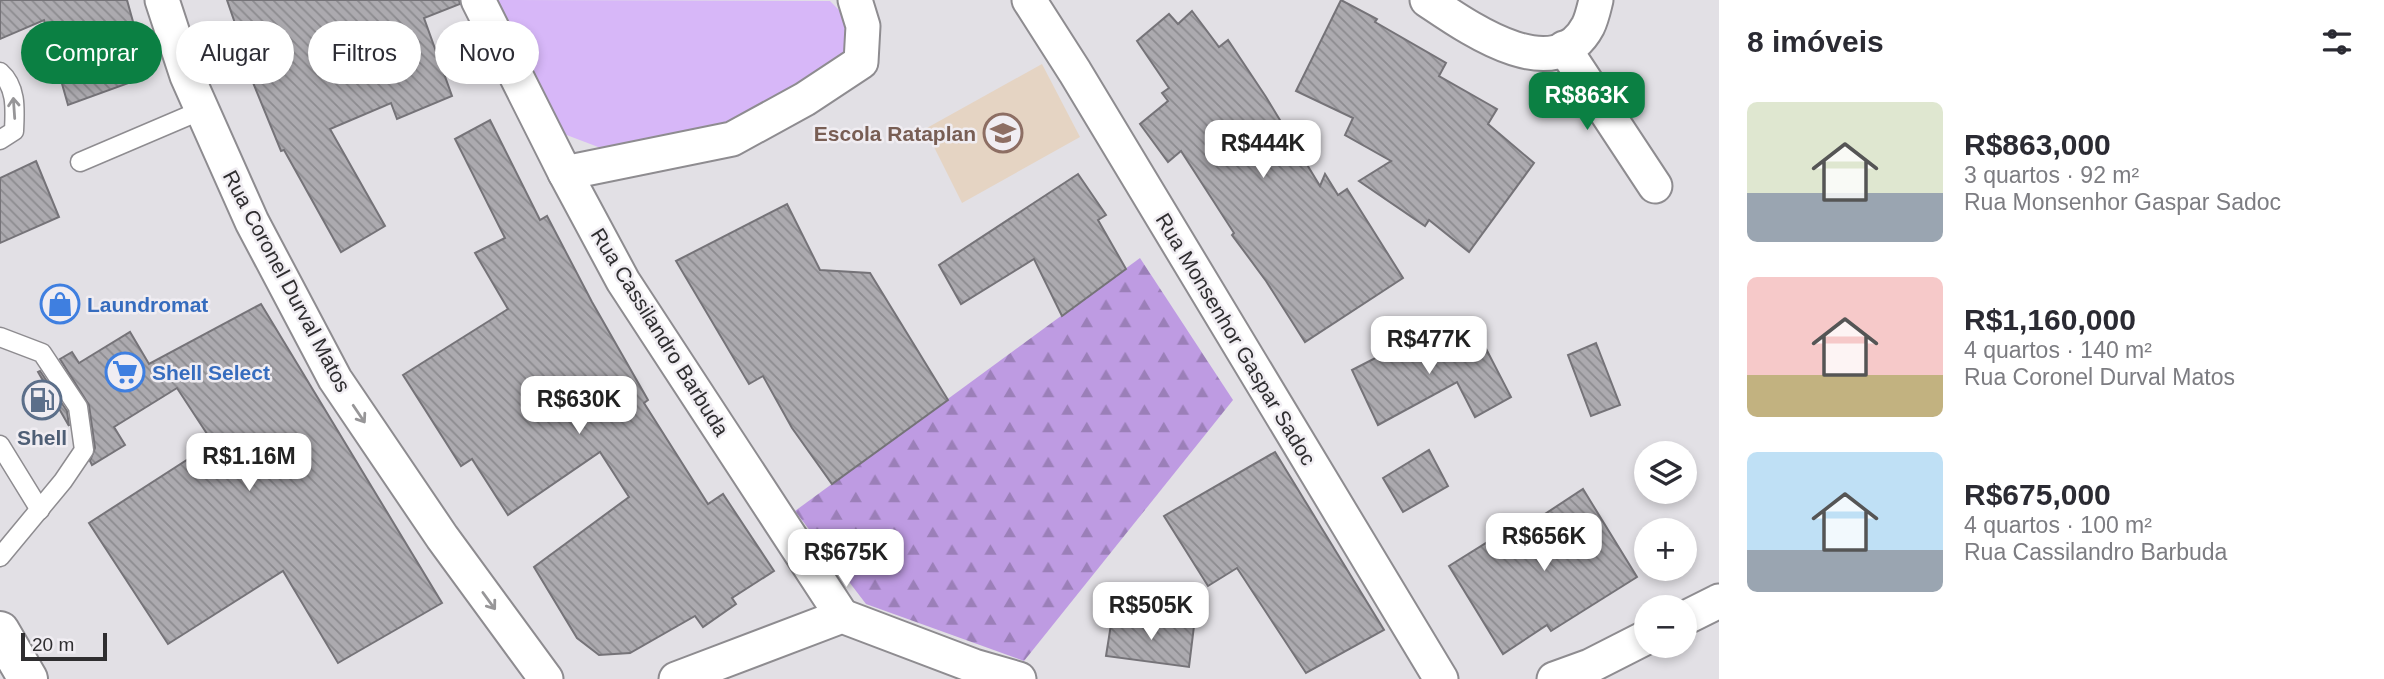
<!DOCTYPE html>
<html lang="pt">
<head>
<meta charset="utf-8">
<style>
  body { margin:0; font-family:Arial,sans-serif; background:#f2f2f3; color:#2b2b33; height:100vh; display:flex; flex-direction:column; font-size:26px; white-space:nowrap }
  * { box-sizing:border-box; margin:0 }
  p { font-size:23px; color:#7c7c81 }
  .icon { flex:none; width:38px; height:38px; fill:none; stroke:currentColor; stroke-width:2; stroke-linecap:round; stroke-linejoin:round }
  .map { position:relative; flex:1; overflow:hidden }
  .drawer { display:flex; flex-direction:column; background:#fff; width:665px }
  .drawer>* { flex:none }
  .banner { position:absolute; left:21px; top:21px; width:665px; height:63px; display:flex; gap:14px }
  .fabs { position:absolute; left:1634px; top:441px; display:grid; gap:14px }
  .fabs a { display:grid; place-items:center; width:63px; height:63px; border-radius:50%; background:#fff; box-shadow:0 4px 10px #0003; font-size:35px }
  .scale { position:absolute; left:21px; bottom:18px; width:86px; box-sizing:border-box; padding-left:7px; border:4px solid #2f2e30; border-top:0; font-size:19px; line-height:24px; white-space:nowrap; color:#2f2e30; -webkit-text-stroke:5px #f0edf2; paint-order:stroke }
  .price { position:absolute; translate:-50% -60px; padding:0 16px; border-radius:14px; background:#fff; color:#222; font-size:23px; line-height:46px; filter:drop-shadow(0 2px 4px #0008) }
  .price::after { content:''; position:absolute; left:50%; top:42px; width:21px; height:16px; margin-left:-10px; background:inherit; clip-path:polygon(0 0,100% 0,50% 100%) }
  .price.current { background:#0b8043; color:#fff }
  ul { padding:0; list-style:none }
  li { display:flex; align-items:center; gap:21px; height:175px; padding:0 28px }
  li span { display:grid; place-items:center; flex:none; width:196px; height:140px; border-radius:10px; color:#555 }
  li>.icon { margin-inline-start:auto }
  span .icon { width:84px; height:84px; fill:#fffc; stroke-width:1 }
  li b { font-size:30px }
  h2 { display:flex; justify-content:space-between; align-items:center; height:84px; padding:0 28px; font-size:30px }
  .chip { padding:0 24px; border-radius:32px; background:#fff; box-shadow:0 4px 10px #0003; font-size:24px; line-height:63px }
  .chip.current { background:#0b8043; color:#fff }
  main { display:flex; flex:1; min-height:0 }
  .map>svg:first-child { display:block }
</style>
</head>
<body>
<main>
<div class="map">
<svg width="1719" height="679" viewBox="0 0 1719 679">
  <defs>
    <pattern id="forest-firs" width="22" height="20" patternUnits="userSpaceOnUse" patternTransform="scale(1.75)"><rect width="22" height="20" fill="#be9be2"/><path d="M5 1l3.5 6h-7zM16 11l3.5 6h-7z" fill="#9b7fb8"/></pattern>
    <pattern id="building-back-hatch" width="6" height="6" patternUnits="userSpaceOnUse" patternTransform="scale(1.75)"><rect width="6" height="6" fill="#acaaaf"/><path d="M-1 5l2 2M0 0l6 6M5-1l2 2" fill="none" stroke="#8c8b8f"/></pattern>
  </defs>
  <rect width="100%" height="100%" fill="#e2e0e5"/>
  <polygon fill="#e5d4c3" points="1042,64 1080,137 962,203 925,129"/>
  <polygon fill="url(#forest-firs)" points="1140,258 1233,400 1024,661 866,604 795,511"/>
  <path fill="#d7b7f8" d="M492 0 830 1C850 21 855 25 845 53L727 125 606 150 564 134 537 95Z"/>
  <g fill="url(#building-back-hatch)" stroke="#757378" stroke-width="2">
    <polygon points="0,0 127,0 148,76 68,105 44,20 0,39"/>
    <polygon points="227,0 459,0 460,4 424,18 452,96 397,119 391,103 330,129 385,226 341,252 284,150 281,151 247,68 250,67"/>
    <polygon points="1341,0 1377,19 1375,22 1446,63 1439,76 1497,109 1488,124 1534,163 1469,252 1429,220 1425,226 1359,181 1391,161 1345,135 1353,118 1296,91"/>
    <polygon points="1192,11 1219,47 1228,40 1266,97 1320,186 1325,174 1338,195 1347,189 1403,278 1305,342 1266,281 1232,235 1234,233 1181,151 1168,162 1140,124 1168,101 1162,93 1169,88 1137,41 1169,14 1178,24"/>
    <polygon points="490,120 540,220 547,216 592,302 648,400 644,403 708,504 723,494 774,571 732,598 736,604 703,627 695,616 630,653 599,655 577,638 534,567 629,497 600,452 508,515 472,459 461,466 403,375 508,309 475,253 505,238 455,139"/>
    <polygon points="36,161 59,217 0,243 0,178"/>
    <polygon points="1078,174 1106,215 1098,220 1126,269 1062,316 1034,259 961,304 939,265"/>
    <polygon points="787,204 820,270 870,273 948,400 832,484 792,428 763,376 749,384 676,261"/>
    <polygon points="261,304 442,603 338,663 283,571 168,644 89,523 213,443 177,388 114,427 125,445 92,465 90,461 95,448 89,405 60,359 72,352 79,363 130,332 149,364"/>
    <polygon points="1414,321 1431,360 1479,335 1511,397 1475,417 1457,382 1378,425 1352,370 1397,347 1391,331"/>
    <polygon points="1596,343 1620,405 1591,416 1568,355"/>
    <polygon points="40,371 67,411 69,426 38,372"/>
    <polygon points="1429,450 1448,486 1403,512 1383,478"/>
    <polygon points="1275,452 1384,630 1306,673 1237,568 1208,586 1164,516"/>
    <polygon points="1583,489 1637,577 1551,631 1547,625 1503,654 1449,566 1486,543 1490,550"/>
    <polygon points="1112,618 1194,626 1189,667 1106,656"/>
  </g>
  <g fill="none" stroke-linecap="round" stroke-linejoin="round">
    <defs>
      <g id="lane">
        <path d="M0 72C17 87 15 110 14 131L0 140"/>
        <polyline points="80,162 202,110"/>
        <polyline points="0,337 42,353 78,407 84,450 63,481 0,557"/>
        <polyline points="0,445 40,510"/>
      </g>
      <g id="street">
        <polyline points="162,0 187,76 252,222 335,379 442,537 546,679"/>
        <polyline points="478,0 565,173 623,281 842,616"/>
        <polyline points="1029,0 1075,72 1441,679"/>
        <path d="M1427 0C1466 26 1554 90 1588 26 1592 18 1594 8 1596 0"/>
        <polyline points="1564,48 1655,186"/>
        <polyline points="565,173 732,139 805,99 861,62 863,26 855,0"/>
        <polyline points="1685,618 1719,601"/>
        <polyline points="676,679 842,616 974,666 1019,679"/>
        <polyline points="1554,679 1590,666 1647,637"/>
      </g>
      <polyline id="primary" points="0,631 28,679"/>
    </defs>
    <use href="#lane" stroke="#8e8c90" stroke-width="21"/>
    <use href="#street" stroke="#8e8c90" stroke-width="37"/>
    <use href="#primary" stroke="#8e8c90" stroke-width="42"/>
    <use href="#lane" stroke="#fff" stroke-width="18"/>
    <use href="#street" stroke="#fff" stroke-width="33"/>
    <use href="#primary" stroke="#fff" stroke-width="38"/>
  </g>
  <defs><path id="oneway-shaft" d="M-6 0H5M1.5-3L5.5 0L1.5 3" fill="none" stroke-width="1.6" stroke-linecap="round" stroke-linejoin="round" transform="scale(1.75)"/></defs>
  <g stroke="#979698">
    <use href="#oneway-shaft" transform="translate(14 108) rotate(-94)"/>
    <use href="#oneway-shaft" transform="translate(359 414) rotate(56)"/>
    <use href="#oneway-shaft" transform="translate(489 601) rotate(54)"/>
  </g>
  <defs>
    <symbol id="school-ring" viewBox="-11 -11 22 22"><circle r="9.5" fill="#f0edf2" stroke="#8d6e63" stroke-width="1.5"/><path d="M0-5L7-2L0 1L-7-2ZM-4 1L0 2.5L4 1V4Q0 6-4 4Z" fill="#8d6e63"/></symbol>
    <symbol id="shop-ring" viewBox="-11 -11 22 22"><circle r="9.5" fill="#f0edf2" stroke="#3f7fe0" stroke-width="1.5"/><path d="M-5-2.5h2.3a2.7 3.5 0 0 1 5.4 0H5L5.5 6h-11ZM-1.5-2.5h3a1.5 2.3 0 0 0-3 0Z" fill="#3f7fe0"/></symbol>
    <symbol id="supermarket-ring" viewBox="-11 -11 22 22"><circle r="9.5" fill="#f0edf2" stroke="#3f7fe0" stroke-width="1.5"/><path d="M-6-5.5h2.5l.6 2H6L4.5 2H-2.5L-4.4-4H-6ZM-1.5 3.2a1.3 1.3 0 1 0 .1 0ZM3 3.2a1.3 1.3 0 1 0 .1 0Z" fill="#3f7fe0"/></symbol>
    <symbol id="fuel-ring" viewBox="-11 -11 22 22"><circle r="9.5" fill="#f0edf2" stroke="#5c6f8a" stroke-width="1.5"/><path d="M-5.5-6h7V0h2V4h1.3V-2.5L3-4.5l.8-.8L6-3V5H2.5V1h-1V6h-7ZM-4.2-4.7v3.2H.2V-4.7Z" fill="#5c6f8a"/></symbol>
  </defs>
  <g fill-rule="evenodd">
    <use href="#school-ring" x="981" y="111" width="44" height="44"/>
    <use href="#shop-ring" x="38" y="282" width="44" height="44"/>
    <use href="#supermarket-ring" x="103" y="350" width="44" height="44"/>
    <use href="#fuel-ring" x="20" y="378" width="44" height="44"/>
  </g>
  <g text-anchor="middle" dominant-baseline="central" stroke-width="5" stroke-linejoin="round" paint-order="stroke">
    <g font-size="21" font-weight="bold" fill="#785e54" stroke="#f0edf2" text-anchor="end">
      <text x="976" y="133">Escola Rataplan</text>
    </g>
    <g font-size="21" fill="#2f2e30" stroke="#f0edf2">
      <text transform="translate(287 281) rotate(62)">Rua Coronel Durval Matos</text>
      <text transform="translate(660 332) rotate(58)">Rua Cassilandro Barbuda</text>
      <text transform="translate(1236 339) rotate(59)">Rua Monsenhor Gaspar Sadoc</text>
    </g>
    <g font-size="21" font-weight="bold" fill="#366cbe" stroke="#f0edf2" text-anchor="start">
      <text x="87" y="304">Laundromat</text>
      <text x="152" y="372">Shell Select</text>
    </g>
    <g font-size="21" font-weight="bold" fill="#4e5e75" stroke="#f0edf2">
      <text x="42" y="437">Shell</text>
    </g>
  </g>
</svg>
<div class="fabs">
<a><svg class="icon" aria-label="layers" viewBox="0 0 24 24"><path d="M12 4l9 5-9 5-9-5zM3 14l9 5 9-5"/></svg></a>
<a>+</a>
<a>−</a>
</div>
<div class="scale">20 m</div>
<b class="price current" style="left:1587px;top:132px">R$863K</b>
<b class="price" style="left:1263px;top:180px">R$444K</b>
<b class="price" style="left:1429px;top:376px">R$477K</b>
<b class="price" style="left:579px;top:436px">R$630K</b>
<b class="price" style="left:249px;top:493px">R$1.16M</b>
<b class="price" style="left:1544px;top:573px">R$656K</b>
<b class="price" style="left:846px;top:589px">R$675K</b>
<b class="price" style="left:1151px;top:642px">R$505K</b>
<div class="banner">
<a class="chip current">Comprar</a>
<a class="chip">Alugar</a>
<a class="chip">Filtros</a>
<a class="chip">Novo</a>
</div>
</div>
<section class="drawer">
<h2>8 imóveis<svg class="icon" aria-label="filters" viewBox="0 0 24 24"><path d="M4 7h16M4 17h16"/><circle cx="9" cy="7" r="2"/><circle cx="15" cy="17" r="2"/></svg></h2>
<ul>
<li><span style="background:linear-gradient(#dfe7d0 65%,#9aa5b1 0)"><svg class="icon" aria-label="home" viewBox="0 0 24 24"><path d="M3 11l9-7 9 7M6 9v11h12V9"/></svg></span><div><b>R$863,000</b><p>3 quartos · 92 m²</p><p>Rua Monsenhor Gaspar Sadoc</p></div></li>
<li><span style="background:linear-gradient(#f6c9c9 70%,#c2b280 0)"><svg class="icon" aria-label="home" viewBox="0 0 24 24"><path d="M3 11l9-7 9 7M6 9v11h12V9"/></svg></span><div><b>R$1,160,000</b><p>4 quartos · 140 m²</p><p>Rua Coronel Durval Matos</p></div></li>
<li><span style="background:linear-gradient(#bfe0f5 70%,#9aa5b1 0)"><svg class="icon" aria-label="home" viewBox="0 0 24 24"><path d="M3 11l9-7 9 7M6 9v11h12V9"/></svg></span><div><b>R$675,000</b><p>4 quartos · 100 m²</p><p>Rua Cassilandro Barbuda</p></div></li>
</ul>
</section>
</main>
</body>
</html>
